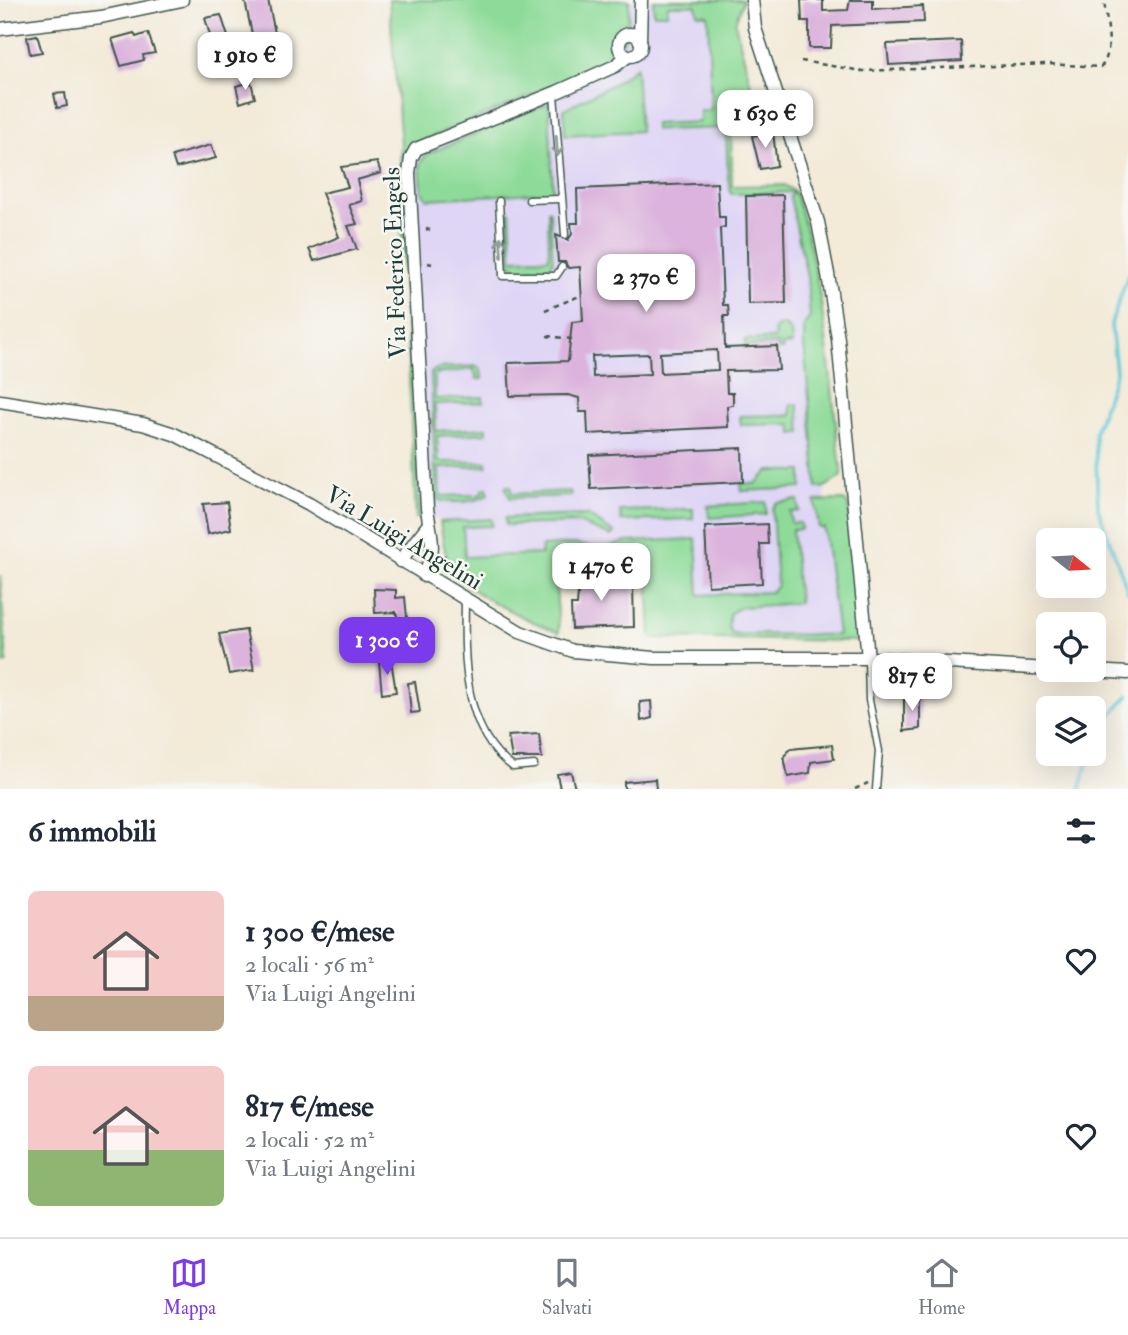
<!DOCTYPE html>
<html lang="it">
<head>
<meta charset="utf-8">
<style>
  body { margin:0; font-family:"IM FELL Double Pica",serif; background:#f2f2f3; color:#1f2937; height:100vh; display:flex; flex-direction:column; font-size:26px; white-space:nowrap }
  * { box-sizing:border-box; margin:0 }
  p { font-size:23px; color:#747a83 }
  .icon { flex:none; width:38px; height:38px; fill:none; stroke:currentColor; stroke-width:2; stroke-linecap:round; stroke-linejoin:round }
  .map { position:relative; height:789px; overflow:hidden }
  .sheet { display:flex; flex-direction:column; background:#fff; flex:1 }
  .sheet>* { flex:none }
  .needle { width:46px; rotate:108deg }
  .controls { position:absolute; left:1036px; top:528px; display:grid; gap:14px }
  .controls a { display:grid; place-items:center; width:70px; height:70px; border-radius:10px; background:#fff; box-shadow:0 7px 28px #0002; font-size:35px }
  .price { position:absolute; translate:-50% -60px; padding:0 16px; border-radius:14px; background:#fff; color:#222; font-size:23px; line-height:46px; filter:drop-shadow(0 2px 4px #0008) }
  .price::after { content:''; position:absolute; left:50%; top:42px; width:21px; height:16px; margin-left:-10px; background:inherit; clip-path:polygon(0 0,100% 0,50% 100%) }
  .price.selected { background:#7c3aed; color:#fff }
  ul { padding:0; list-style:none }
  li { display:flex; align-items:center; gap:21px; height:175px; padding:0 28px }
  li span { display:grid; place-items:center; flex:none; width:196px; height:140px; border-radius:10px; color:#555 }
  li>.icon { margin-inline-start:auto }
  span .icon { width:84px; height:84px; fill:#fffc; stroke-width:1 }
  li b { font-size:30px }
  h2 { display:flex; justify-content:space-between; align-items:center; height:84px; padding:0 28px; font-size:30px }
  .menu { display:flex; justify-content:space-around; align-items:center; height:98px; border-top:2px solid #e0e1e3; background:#fff; font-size:19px; color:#747a83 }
  .menu a { display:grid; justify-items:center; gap:4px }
  .menu .selected { color:#7c3aed }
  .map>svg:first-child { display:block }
</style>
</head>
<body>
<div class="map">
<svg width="1128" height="789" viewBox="0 0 1128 789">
  <rect width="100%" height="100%" fill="#f6f6f2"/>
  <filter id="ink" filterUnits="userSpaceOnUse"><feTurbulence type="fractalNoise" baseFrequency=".0143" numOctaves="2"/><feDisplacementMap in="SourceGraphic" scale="14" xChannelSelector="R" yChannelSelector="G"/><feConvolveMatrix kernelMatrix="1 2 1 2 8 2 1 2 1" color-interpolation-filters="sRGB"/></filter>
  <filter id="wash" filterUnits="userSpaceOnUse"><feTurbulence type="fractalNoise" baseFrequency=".00686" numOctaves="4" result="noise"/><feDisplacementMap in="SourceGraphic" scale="28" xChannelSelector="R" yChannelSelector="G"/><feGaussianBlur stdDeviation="1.57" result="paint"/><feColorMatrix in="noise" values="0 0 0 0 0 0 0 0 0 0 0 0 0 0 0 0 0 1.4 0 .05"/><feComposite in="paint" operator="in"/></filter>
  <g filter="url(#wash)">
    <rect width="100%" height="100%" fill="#f3ead8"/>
    <polygon fill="#dfd5f5" points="389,0 743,0 735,23 760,120 731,122 732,186 784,185 795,192 803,216 817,281 842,476 825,487 825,499 843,500 856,641 651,638 648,572 554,552 559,633 520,616 459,580 452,571 445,553 440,519 416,518 399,178 401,144"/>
    <g fill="#8edb99" stroke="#568c66" stroke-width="2">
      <path d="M389 0H629C629 28 627 46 606 65L414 144 407 151 403 168 410 325 407 327V334L412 335 420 519 416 518 399 178 401 144Z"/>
      <path d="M653 0H743L735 23 760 120 731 122 732 186 784 185 795 192C825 282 830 382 842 476L825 487 817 488 804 344V325L810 317 807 277 790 197 794 192 731 194 728 180 726 128 655 130V124L700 122V111L711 110 708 15 698 14 696 5H668L667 14H654Z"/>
      <polygon points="636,67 640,131 565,135 564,109 615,83"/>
      <polygon points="549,103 553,192 428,199 422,192 420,163 427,154"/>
      <polygon points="548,210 550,211 553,262 548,268 515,270 509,261 507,212 510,212 512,259 549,258"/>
      <polygon points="784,325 791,332 792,344 782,345 783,350 778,350 778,344 745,346 745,340 774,339 775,327"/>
      <path d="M476 366 481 370 482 379H477L474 369 435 374V399L483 397V402L435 404 436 431 486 428V433L437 436 439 462H487V466L439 468 440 496 480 495 483 489 487 488 488 494C478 503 449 504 436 499L431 373 438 368Z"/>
      <polygon points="791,405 798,405 801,433 793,434 791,424 741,425 740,416 791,415"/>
      <polygon points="769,471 802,471 802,488 742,491 741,483 755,484"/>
      <polygon points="505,486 511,486 512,494 570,491 571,496 510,498"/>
      <path d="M798 500 799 511 790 512 791 523H800L801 529 792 530 799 603 742 607 730 613 728 626 732 634 838 635 824 528H819L815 501 843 500 848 504 862 635 856 641 651 638 648 572 554 552 559 633C535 623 463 592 452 570 444 555 443 538 440 522L491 519 492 526 463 527 465 557 541 554 542 546 574 544 603 549 625 542 696 539 699 595 771 592 777 586 772 510 776 503Z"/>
      <polygon points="766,502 766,514 709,518 708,506"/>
      <polygon points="693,509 693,519 621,521 620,511"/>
      <polygon points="587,515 614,533 611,536 579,523 506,525 505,518"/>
      <polygon points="0,575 7,663 0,664"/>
    </g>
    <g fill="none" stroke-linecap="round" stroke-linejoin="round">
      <g stroke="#5dc8d7" stroke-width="3.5">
        <polyline points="1128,275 1111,324 1116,372 1095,432 1098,508 1128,592"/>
        <polyline points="1094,744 1101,726 1128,696"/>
        <polyline points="1080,789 1090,754"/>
      </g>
    </g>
    <g id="blocks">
      <g fill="#dbb3dd" fill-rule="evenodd">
        <polygon points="268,0 275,33 253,39 245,1"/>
        <polygon points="801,0 823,0 823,11 848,10 850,0 873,0 873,9 923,6 924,22 832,26 831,48 809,48 809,21 802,21"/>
        <polygon points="221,15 232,49 215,53 205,18"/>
        <polygon points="134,33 136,37 148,33 155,53 143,55 144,60 121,66 112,39"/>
        <polygon points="37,35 42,52 30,54 27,37"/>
        <polygon points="961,41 962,61 889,65 887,44"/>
        <polygon points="251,82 255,98 240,103 236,86"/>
        <polygon points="65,93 67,106 57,108 54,94"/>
        <polygon points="773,132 777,166 760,169 752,136"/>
        <polygon points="211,145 216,158 176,168 172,156"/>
        <polygon points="377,162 381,173 357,180 362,201 349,205 357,224 348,226 357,249 314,261 309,249 339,237 322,193 348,187 341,167"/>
        <path d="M717 183 719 217H725V227L720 228 723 305H728L729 316H724L725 348 777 346 779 370 726 371 727 393H733V405L727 406 728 427 588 434 587 412H580L579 398 568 395 510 396 508 363 568 361 572 322 583 321 580 267 568 268 565 262H558L556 235 568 240 572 234 571 223H578L577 189ZM717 350 718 370 661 373 660 353ZM649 354 650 374 593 377 592 356Z"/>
        <polygon points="783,195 786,303 748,304 746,196"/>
        <polygon points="742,448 743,482 591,489 589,455"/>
        <polygon points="227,502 231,529 208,534 203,504"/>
        <polygon points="767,524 768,544 760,544 762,583 708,586 705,527"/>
        <polygon points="570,571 602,573 601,586 633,585 634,627 572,629 571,605 577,605 579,582 570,581"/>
        <polygon points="374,589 396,590 396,598 405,597 407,618 398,620 396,612 375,613"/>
        <polygon points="246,630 254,670 229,674 219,634"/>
        <polygon points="391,660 396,692 382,694 379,662"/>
        <polygon points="415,682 420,712 411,713 408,683"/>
        <polygon points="904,696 920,697 920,729 904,731"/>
        <polygon points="651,701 652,718 641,721 640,702"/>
        <polygon points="539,734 542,758 512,758 508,736"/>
        <polygon points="832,745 834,759 811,762 810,773 788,777 784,757 790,749"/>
        <polygon points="571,772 575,789 560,789 557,774"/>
        <polygon points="655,779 656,789 624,789 624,782"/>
      </g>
    </g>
  </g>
  <g filter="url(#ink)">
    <use href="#blocks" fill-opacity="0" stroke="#3f574d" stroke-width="2"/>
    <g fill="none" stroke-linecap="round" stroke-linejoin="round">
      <defs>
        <g id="service">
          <polyline points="554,94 565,235"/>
          <polyline points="529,200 560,199"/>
          <polyline points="499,201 503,276 556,276 562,267"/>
          <path d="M465 600C464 656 462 731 513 767L534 765"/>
          <polyline points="868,658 869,700 879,751 876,789"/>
        </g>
        <g id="minor">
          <polyline points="752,0 755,28 818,222 828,274 838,339 868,658"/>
          <polyline points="0,29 101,17 182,0"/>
          <circle cx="630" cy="45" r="11"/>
          <polyline points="640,41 641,0"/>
          <polyline points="0,401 143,424 174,434 309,504 520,632 573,651 654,658 868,658 1048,669"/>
          <polyline points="400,561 429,524"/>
          <path d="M424 576C437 545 431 540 427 508L409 173 411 158 416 149 557 92 615 66 628 56"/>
          <polyline points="1076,670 1128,673"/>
        </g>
      </defs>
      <use href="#service" stroke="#3f574d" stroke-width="9"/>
      <use href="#minor" stroke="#3f574d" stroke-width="15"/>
      <g stroke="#3f574d" stroke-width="2.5" stroke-dasharray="5 5" stroke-linecap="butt">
        <path d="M801 61 862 71 1048 64 1101 67C1115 50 1106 21 1104 0"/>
        <polyline points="426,229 430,230"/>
        <polyline points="428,263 432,264"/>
        <polyline points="545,310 582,295"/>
        <polyline points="547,336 572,339"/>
        <polyline points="444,555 451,575"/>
        <polyline points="855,789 868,783"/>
      </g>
      <use href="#service" stroke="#fff" stroke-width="6"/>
      <use href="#minor" stroke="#fff" stroke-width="12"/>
    </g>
    <defs><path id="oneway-shaft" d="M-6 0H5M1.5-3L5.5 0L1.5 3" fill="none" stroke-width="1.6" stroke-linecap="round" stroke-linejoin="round" transform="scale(1.75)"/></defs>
    <g stroke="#8f9e9a">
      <use href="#oneway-shaft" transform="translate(557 146) rotate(86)"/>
      <use href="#oneway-shaft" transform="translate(501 247) rotate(-93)"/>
    </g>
  </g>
  <g text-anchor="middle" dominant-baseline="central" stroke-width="5" stroke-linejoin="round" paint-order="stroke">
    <g font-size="24" fill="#1f3d34" stroke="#f6f6f2">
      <text transform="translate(395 263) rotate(-92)">Via Federico Engels</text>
      <text transform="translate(404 538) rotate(31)">Via Luigi Angelini</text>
    </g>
  </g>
</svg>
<div class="controls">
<a><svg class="needle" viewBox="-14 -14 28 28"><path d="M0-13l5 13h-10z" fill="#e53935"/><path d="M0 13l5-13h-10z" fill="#747a83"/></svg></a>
<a><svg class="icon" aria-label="locate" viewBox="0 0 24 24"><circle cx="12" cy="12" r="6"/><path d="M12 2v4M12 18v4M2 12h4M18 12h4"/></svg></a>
<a><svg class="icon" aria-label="layers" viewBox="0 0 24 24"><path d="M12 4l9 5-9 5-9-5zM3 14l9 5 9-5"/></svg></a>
</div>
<b class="price" style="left:245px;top:92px">1 910 €</b>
<b class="price" style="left:765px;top:150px">1 630 €</b>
<b class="price" style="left:646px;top:314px">2 370 €</b>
<b class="price" style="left:601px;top:603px">1 470 €</b>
<b class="price selected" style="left:387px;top:677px">1 300 €</b>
<b class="price" style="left:912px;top:713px">817 €</b>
</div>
<section class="sheet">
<h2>6 immobili<svg class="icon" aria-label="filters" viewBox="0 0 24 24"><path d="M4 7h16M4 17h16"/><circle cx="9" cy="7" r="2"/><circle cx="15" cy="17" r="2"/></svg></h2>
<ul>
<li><span style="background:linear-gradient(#f6c9c9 75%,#b9a48a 0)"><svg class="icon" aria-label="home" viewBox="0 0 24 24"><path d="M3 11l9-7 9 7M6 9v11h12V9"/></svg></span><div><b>1 300 €/mese</b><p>2 locali · 56 m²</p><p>Via Luigi Angelini</p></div><svg class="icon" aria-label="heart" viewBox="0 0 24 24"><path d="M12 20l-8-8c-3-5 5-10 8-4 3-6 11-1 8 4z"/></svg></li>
<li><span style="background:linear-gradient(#f6c9c9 60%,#8fb573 0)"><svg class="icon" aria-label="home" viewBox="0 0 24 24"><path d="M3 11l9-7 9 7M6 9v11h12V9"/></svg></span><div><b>817 €/mese</b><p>2 locali · 52 m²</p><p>Via Luigi Angelini</p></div><svg class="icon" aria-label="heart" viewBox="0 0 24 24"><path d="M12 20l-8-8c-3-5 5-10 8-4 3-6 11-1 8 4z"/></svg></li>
</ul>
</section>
<nav class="menu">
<a class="selected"><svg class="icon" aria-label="map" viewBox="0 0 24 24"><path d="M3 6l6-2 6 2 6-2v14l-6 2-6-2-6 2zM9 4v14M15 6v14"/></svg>Mappa</a>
<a><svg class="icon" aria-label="saved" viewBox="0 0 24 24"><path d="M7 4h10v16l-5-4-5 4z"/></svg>Salvati</a>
<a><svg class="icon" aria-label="home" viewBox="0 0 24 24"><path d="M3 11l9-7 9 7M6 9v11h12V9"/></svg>Home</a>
</nav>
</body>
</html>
